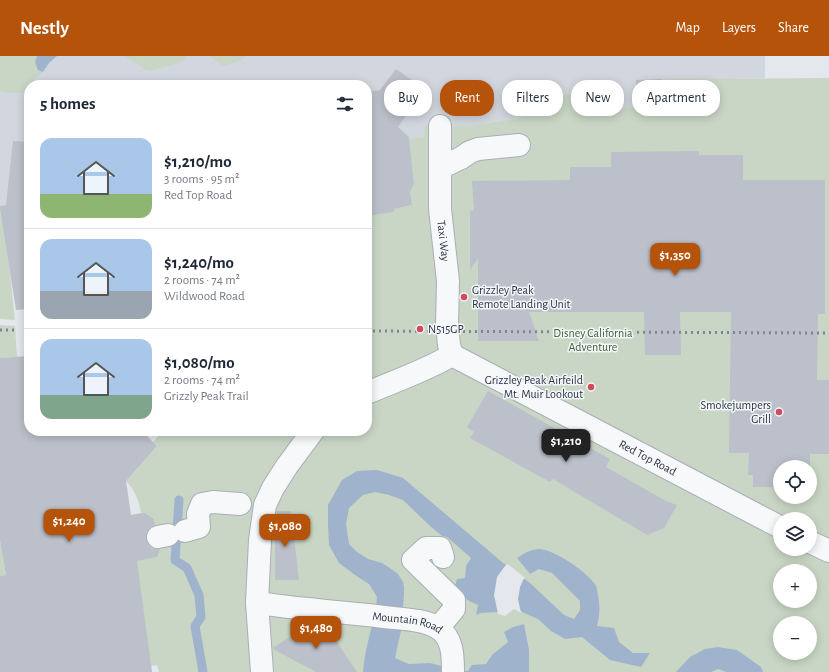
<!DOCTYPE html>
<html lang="en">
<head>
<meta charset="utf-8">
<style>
  body { margin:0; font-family:"Alegreya Sans",sans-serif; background:#f2f2f3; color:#1f2937; height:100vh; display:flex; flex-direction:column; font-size:15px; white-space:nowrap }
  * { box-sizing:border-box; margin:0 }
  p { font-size:13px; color:#747a83 }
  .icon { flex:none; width:22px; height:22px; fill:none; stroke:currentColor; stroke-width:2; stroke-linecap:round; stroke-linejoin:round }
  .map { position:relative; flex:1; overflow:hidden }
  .panel { position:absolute; left:24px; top:24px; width:348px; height:356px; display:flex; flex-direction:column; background:#fff; border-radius:16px; box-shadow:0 2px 10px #0003 }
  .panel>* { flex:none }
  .banner { position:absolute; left:384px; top:24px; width:380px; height:36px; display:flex; gap:8px }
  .tools { position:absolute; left:773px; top:404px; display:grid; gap:8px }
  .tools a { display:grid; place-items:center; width:44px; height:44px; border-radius:50%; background:#fff; box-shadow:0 2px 10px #0003; font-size:20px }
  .price { position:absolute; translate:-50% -34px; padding:0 9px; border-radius:8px; background:#b45309; color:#fff; font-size:13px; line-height:26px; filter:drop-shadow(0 1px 2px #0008) }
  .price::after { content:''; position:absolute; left:50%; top:24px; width:12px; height:9px; margin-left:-6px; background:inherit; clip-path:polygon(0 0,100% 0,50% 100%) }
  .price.active { background:#222; color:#fff }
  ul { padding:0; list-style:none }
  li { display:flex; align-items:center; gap:12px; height:100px; padding:0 16px }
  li+li { border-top:1px solid #e0e1e3 }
  li span { display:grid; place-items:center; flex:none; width:112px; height:80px; border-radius:12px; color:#555 }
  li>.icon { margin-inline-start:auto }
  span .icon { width:48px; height:48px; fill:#fffc; stroke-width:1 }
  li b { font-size:17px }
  h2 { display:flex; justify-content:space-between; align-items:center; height:48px; padding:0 16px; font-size:17px }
  .chip { padding:0 14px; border-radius:16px; background:#fff; box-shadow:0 2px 10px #0003; font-size:14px; line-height:36px }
  .chip.active { background:#b45309; color:#fff }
  header { display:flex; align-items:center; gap:24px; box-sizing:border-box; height:56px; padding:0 20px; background:#b45309; color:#fff }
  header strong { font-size:19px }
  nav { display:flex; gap:22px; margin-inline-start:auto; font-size:14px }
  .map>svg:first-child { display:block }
</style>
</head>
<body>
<header>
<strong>Nestly</strong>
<nav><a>Map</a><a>Layers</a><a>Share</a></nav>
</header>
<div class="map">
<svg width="829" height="616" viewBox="0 0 829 616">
  <rect width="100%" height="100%" fill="#e4e7ec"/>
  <polygon fill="#d2d6de" points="0,0 765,0 765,22 724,23 662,52 596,52 592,32 556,41 519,62 469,70 440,70 424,81 409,83 414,128 410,136 412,149 394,152 394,156 367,160 367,29 29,29 29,205 9,209 0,153"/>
  <g fill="#c9d6c5" fill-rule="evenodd">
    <polygon points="0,0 37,0 35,6 38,13 43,16 34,23 22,37 6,37 0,34"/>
    <polygon points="124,0 185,0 186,3 176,8 149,15 144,13 138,8"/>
    <polygon points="210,0 246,0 239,5 223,10"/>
    <path d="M829 22V616H159L157 609 151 610 135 498 131 459 141 457C139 445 135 434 126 425L157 390 153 386 163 375H367V160L394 156V153L412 149 410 136 414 128 409 83 424 81 425 70H469L519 62 556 41 592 31 597 52H661L662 23ZM780 411H810V441H780ZM780 463H810V493H780ZM780 515H810V545H780ZM780 567H810V597H780Z"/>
    <polygon points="0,153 9,209 15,264 0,263"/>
    <polygon points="0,269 15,270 17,301 0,302"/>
    <polygon points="0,485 6,519 0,520"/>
  </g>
  <g fill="#9fb4cc">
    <polygon points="37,0 57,0 49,7 43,16 38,14 35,6"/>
    <path d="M377 414 403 422 502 506 530 527 564 559 574 563 580 554V545L552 517 539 513 530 518 517 502C525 497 531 493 540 493 555 494 589 517 596 530 597 532 597 536 598 539 600 550 600 559 597 570L614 572 619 586 633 597H650L641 611 610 604 582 581 565 583 551 575 538 563 524 557 514 550 498 556 481 557 476 559 478 549 469 545 454 534 457 523 465 522 466 510 471 502 447 481 442 480 430 470 403 444 389 439 375 436 363 439 349 452 346 468 349 488 357 496 368 503 382 507 390 512 398 518 403 526 404 531V538L401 575 398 588 395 602 409 608 430 607 457 614 468 615 472 609 486 608 492 599 508 586 504 576 513 571 524 568 529 594V616H363L365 599 376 551 377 541 374 536 369 528 355 519 339 507 329 489 328 469V449L342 424 357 415Z"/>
    <polygon points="718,591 737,594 761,611 763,616 726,616 718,613 711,616 676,616 690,601 705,593"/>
  </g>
  <polygon fill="#e4e7ec" points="508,508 525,522 523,524 520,531 518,543 521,557 514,553 505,560 498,558 494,539 497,521 505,510"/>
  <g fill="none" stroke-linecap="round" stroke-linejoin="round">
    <polyline stroke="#9fb4cc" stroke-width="9" points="179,444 175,504 187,512 199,539 201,561 195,570 203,616"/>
  </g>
  <g fill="#bbc0ca">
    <polygon points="396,13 425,33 398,71 409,81 414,128 410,136 412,149 394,153 394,156 367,160 367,36 380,34"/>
    <polygon points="662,23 662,52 636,52 636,24"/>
    <polygon points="13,85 29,86 29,253 16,254 0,153 0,150 6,149"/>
    <polygon points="699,95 699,99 743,99 743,124 825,124 825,258 818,258 817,324 829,324 829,398 810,398 810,411 780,411 780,431 753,431 753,419 748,419 749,397 729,397 731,256 680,256 681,299 645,299 644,256 529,256 539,285 478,285 478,202 470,214 470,155 474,154 472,125 570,124 570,111 611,111 611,96"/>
    <polygon points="29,300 29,375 142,375 157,390 126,425 131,459 145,457 154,463 155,469 150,471 146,477 146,483 149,490 154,493 160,493 157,501 137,505 152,616 0,616 0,520 6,519 0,485 0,302"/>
    <polygon points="488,335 610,403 606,411 666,445 677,449 664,472 647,479 553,423 550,426 470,382 474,376 467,371"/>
    <polygon points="277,455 291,455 299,524 275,524 275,465"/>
    <polygon points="312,566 324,567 357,616 316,616 273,593 273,592"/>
  </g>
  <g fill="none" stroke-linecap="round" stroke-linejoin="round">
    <defs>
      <g id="minor">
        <path id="s1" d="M440 70V153L448 225 447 269 449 289 452 299"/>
        <polyline points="440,112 461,102 470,96 478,93 519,89"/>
        <path id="s2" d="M452 299 780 471"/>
        <path d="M367 337C395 325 425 315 452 299"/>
        <polyline points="185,475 199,471 198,458 202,448 213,446 240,448"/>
        <polyline points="158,481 168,479"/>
        <polyline points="810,486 829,495"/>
        <path id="s3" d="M257 547C274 549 291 552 308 553 334 556 359 558 384 561 400 563 424 563 438 572 453 582 453 600 453 616"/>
        <polyline points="438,572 454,553 454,544 413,504 426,492 440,492 443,501"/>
        <polyline points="262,616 257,547 260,484 265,449 273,432 287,410 313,375"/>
      </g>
    </defs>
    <use href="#minor" stroke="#a9aeb7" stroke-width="24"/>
    <use href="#minor" stroke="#f7f8fa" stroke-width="22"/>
    <g stroke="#7d8696" stroke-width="3" stroke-dasharray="2 4" stroke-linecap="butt">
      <polyline points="0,274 15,274"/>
      <polyline points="367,275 829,277"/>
    </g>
  </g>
  <g fill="#d1495b" stroke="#f4f6f9" stroke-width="1.5">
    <circle cx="464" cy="241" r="4"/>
    <circle cx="420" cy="273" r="4"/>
    <circle cx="591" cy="331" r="4"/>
    <circle cx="779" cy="356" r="4"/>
  </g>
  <g text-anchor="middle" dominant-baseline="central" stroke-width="3" stroke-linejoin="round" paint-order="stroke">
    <g font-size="12" fill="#2b3445" stroke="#f4f6f9">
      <text stroke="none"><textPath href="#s1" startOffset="115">Taxi Way</textPath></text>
      <text stroke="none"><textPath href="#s2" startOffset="221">Red Top Road</textPath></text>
      <text stroke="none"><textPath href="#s3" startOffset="152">Mountain Road</textPath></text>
    </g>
    <g font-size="12" fill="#2b3445" stroke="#f4f6f9" text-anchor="start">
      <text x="472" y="234">Grizzley Peak<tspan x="472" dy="14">Remote Landing Unit</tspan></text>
      <text x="428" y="273">N515GP</text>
      <text x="583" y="324" text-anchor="end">Grizzley Peak Airfeild<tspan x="583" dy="14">Mt. Muir Lookout</tspan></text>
      <text x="771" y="349" text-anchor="end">Smokejumpers<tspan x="771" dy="14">Grill</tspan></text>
    </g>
    <g font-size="12" fill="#3f6138" stroke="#f4f6f9">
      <text x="593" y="277">Disney California<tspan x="593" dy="14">Adventure</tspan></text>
    </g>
  </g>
</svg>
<div class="tools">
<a><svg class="icon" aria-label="locate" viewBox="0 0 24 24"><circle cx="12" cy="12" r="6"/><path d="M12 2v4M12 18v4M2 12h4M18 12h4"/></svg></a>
<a><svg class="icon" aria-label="layers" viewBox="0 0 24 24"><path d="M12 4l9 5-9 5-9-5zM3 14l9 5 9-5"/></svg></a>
<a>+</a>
<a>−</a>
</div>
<b class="price" style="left:675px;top:221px">$1,350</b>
<b class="price active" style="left:566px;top:407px">$1,210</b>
<b class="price" style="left:69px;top:487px">$1,240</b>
<b class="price" style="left:285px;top:492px">$1,080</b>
<b class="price" style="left:316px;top:594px">$1,480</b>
<div class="banner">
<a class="chip">Buy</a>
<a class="chip active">Rent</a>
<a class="chip">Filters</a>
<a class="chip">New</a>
<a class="chip">Apartment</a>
</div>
<section class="panel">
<h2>5 homes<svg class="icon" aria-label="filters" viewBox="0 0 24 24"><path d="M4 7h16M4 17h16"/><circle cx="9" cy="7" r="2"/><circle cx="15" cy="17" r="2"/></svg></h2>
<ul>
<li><span style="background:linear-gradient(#a9c7e8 70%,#8fb573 0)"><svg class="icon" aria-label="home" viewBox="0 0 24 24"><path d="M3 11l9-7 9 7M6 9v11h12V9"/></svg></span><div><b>$1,210/mo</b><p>3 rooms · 95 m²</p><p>Red Top Road</p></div></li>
<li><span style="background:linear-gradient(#a9c7e8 65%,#9aa5b1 0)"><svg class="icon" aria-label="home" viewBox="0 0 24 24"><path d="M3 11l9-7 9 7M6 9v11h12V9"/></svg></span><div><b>$1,240/mo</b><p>2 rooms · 74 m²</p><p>Wildwood Road</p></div></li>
<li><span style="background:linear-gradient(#a9c7e8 70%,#7fa58c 0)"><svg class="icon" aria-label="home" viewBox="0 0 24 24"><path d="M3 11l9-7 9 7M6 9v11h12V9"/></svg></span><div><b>$1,080/mo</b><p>2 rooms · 74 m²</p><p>Grizzly Peak Trail</p></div></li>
</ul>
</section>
</div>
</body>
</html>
